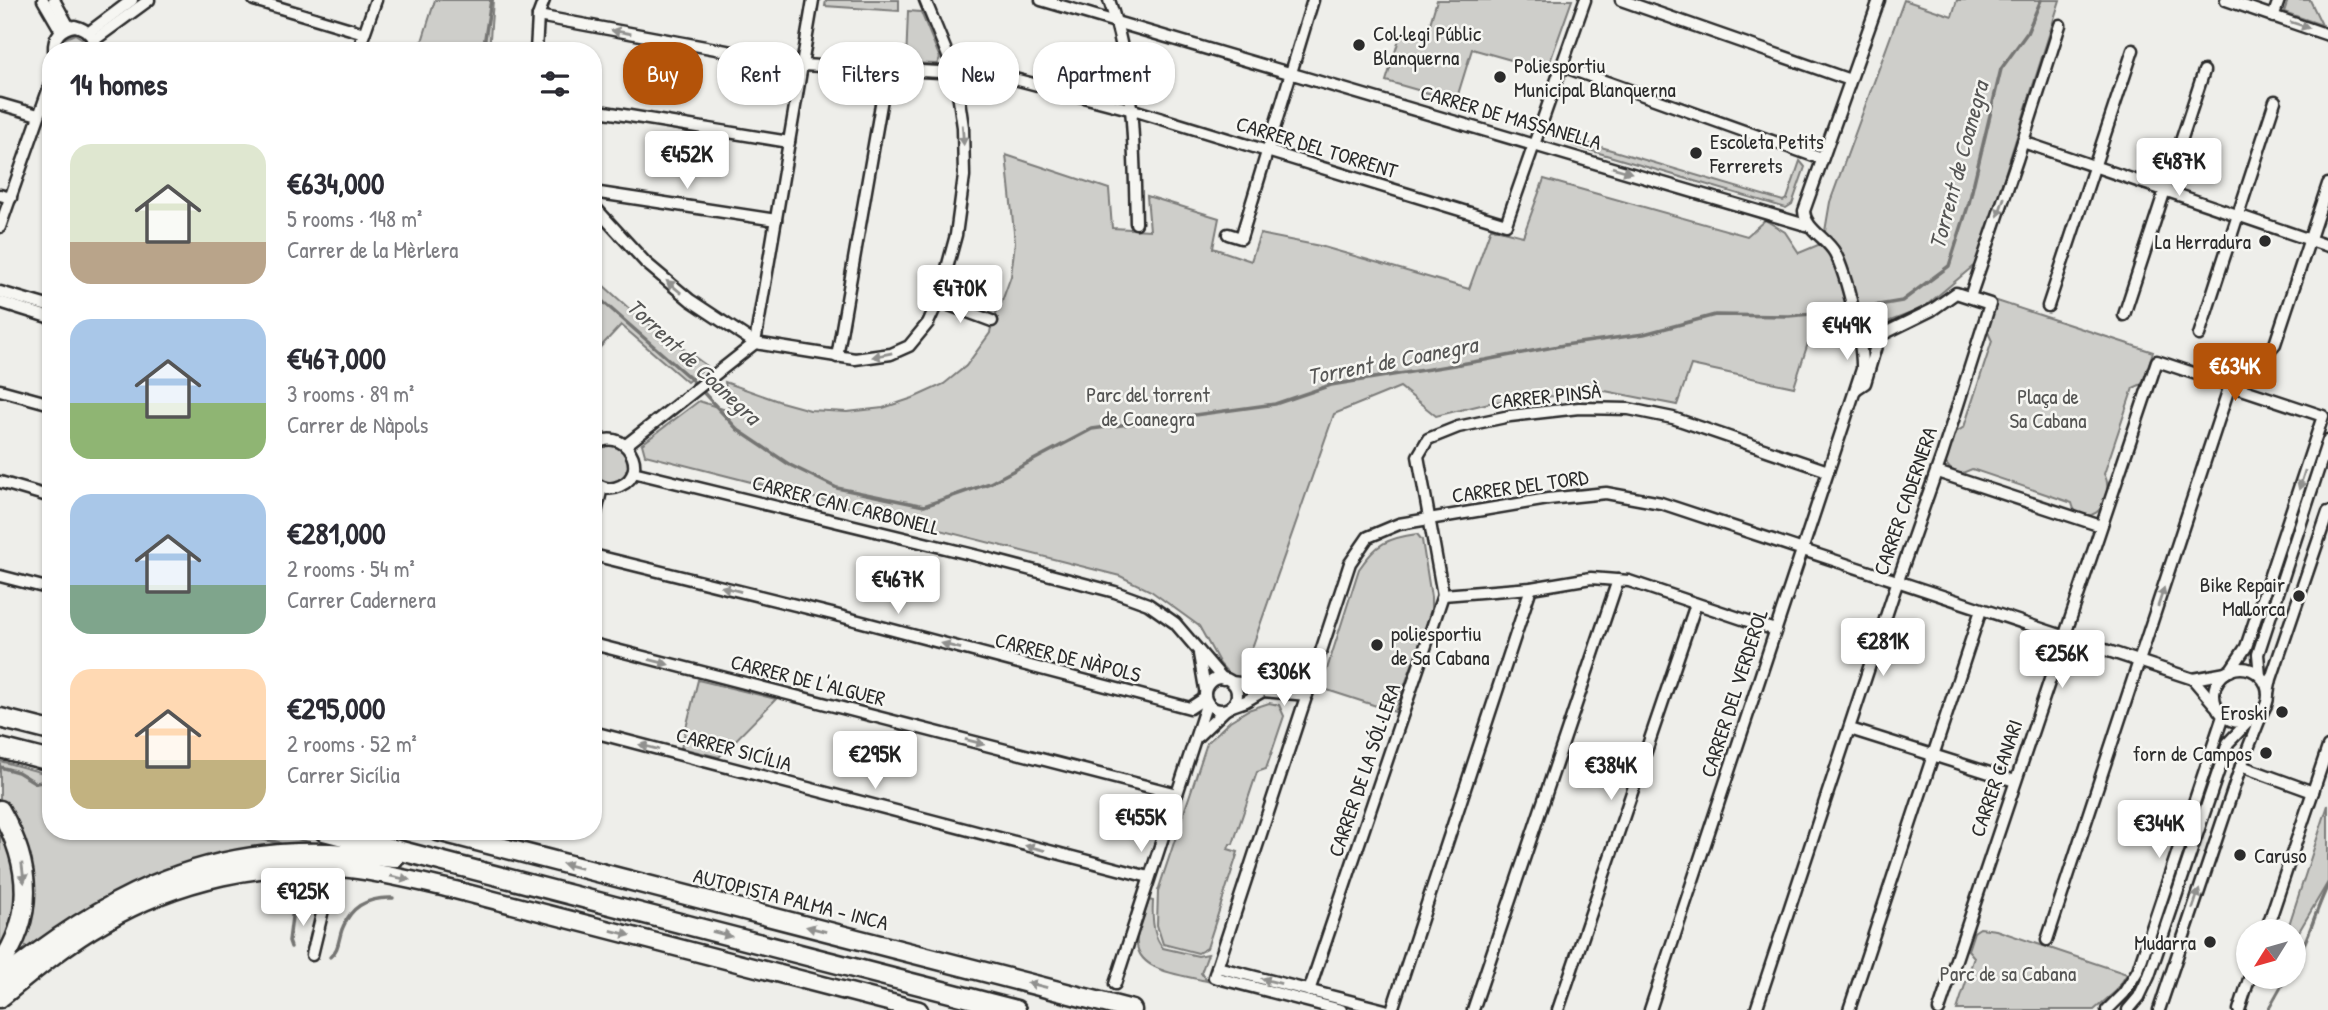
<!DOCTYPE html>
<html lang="en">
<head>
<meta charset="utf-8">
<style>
  body { margin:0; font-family:"Patrick Hand",sans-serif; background:#f7f7f7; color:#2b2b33; height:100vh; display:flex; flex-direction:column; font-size:26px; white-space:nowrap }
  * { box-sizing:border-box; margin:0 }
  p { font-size:23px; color:#7c7c81 }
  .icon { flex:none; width:38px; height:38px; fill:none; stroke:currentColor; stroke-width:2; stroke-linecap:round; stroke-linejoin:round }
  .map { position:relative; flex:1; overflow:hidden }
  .side { position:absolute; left:42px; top:42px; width:560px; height:798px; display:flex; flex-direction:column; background:#fff; border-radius:28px; box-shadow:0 2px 5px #0004 }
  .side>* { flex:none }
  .banner { position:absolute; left:623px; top:42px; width:665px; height:63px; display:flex; gap:14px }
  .needle { width:46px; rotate:233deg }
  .fabs { position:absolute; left:2236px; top:919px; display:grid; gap:14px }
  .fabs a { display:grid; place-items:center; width:70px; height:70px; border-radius:50%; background:#fff; box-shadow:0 2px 5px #0004; font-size:35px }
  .price { position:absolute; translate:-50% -60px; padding:0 16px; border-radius:7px; background:#fff; color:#222; font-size:23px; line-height:46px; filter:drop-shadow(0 2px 4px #0008) }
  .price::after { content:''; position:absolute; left:50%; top:42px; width:21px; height:16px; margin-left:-10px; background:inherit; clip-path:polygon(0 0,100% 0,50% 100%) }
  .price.active { background:#b45309; color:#fff }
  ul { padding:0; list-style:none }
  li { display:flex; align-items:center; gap:21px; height:175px; padding:0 28px }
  li span { display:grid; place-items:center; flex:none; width:196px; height:140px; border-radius:21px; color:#555 }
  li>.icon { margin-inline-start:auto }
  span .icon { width:84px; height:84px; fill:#fffc; stroke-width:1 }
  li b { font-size:30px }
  h2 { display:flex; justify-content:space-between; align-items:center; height:84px; padding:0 28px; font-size:30px }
  .tag { padding:0 24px; border-radius:28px; background:#fff; box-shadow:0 2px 5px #0004; font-size:24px; line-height:63px }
  .tag.active { background:#b45309; color:#fff }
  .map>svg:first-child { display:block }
</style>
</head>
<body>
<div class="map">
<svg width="2328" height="1010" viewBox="0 0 2328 1010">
  <rect width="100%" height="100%" fill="#eeeeea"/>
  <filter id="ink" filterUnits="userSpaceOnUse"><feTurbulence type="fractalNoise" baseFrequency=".0143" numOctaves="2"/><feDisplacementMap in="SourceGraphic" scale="14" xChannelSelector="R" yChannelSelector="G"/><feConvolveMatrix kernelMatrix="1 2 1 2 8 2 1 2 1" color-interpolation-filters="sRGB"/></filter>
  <g filter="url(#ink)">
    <g fill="#cececa" stroke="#7c7c7a" stroke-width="2">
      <polygon points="435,0 493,0 489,51 419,51"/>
      <polygon points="826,0 899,0 899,11 825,6"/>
      <polygon points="1437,0 1572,0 1547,70 1472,49 1456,101 1386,81 1401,33 1426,37"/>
      <polygon points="1904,0 1952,16 1957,0 2060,0 1977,263 1922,309 1861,332 1809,340 1794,387 1691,365 1677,405 1605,391 1493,402 1436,416 1400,387 1334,414 1239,685 1220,664 1199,626 1151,591 1120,576 645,455 642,444 699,401 729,411 725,382 781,402 810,410 847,412 883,408 913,398 944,384 966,366 990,333 992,321 1001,304 1011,276 1015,242 1006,155 1109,189 1112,228 1150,230 1147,196 1219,218 1213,248 1251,261 1260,234 1320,246 1469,289 1491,228 1523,236 1544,179 1747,236 1765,220 1785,232 1799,253 1823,243 1830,202"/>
      <polygon points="2288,0 2310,0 2322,25 2284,12"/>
      <polygon points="908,11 921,12 940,58 937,64 906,63"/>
      <polygon points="75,34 86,41 88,51 61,51 63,39"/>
      <polygon points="1574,139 1783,201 1787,199 1800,161 1805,167 1792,204 1786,208 1572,145"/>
      <polygon points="593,276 634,313 707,366 687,382 621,325 593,355"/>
      <path d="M1997 301 2153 352 2142 384 2133 388 2104 474C2113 488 2103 520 2083 515 2076 513 2074 511 2072 503L1972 469 1960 474C1936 465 1947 453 1953 434L1964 427 1992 341 1987 330Z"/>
      <circle cx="611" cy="463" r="19"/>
      <path d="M1417 534 1422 540 1431 597V612L1395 712 1321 688 1359 569C1376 544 1387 538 1417 534Z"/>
      <polygon points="698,680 776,699 719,757 681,748"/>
      <polygon points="1269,703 1279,705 1284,716 1266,769 1257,772 1233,844 1230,844 1228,849 1238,852 1207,948 1198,953 1163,944 1157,925 1158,891 1207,743 1230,721 1248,710"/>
      <polygon points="0,761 51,775 51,831 267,831 328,847 136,884 98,903 30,949 21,943 28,922 0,802"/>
      <polygon points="2328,805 2328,882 2294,940 2294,931 2287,931"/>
      <path d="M0 826C13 853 23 887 15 917 12 930 5 942 0 953Z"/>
      <path d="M1149 900 1153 901C1152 916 1152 936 1163 948L1198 956 1208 954 1201 973 1207 981C1183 975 1133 972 1137 938 1139 925 1146 912 1149 900Z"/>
      <polygon points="1980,928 1996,930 2127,974 2116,991 2094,1010 1957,1010 1974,957 1968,950 1974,932"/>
    </g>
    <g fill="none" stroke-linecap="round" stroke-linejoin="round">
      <g stroke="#757573" stroke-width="3.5">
        <polyline points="483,51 491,0"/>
        <polyline points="593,293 691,379 738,430 790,465 837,488 924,506 990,483 1092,429 1275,404 1331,385 1485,360 1564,345 1644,334 1715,315 1789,316 1844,311 1902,301 1949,266 1969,203 2001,69 2027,33 2041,0"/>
        <polyline points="0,767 18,772 36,783 42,782 45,775"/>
        <polyline points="44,782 46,787 51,790"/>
        <polyline points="235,831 279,843 280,846"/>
        <polyline points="289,880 293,909 289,941 291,947"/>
        <path d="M330 957C340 949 338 938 343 927 352 904 370 897 393 898"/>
        <path d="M2294 964C2309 940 2315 911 2328 885"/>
        <polyline points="2268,1010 2287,976"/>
      </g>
      <defs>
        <g id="minor">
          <polyline points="43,0 61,31"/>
          <polyline points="54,0 69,27"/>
          <polyline points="254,0 364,33"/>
          <polyline points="1041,0 1809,226"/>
          <path d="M1109 0C1134 72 1134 147 1136 223"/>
          <polyline points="1621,0 1850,80"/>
          <polyline points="2226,0 2328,35"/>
          <polyline points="538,16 802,65 999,75 1133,110 1506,224 1585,0"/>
          <polyline points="2273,17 2279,0"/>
          <polyline points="88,33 132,0"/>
          <polyline points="93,41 149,0"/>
          <path d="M54 51C53 36 61 28 75 26 88 29 95 38 94 51"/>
          <polyline points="358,51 376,0"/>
          <polyline points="536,51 538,16 544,0"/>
          <polyline points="1562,66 1822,159"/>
          <polyline points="0,104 38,115"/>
          <polyline points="593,110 789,142"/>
          <polyline points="2023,142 2328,246"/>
          <polyline points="593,192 776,220"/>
          <polyline points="0,195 11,198"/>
          <polyline points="593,205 646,263 690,300 755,343 855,359 891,354 909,346 928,323 938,301 956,235 964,176 963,127 955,73 925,0"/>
          <polyline points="0,227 51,82"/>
          <polyline points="1228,234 1241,238 1313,0"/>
          <polyline points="0,292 51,307"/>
          <polyline points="1970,297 2017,160 2060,25"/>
          <polyline points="938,301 992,321"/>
          <polyline points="0,302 51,318"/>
          <polyline points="2048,306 2133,50"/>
          <polyline points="2124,315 2204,71"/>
          <polyline points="2199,335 2275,101"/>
          <polyline points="837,357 887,70"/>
          <polyline points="2263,357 2275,344 2328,184"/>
          <polyline points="0,390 51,404"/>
          <polyline points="626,445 755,343 813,0"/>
          <path d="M593 446C624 422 652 472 620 486 610 491 602 488 593 482"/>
          <polyline points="633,472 982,557 1115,592 1148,604 1175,623 1223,679"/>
          <polyline points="1937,472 2101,526"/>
          <polyline points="0,482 51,497"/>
          <polyline points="593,526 602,487"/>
          <polyline points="593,555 832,614 1190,708 1205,698"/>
          <polyline points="0,576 51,589"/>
          <polyline points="1443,595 1531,588 1591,578 1629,581 1775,630"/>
          <polyline points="593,644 1177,794"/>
          <polyline points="1199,654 1205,689"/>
          <circle cx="2241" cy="695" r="27"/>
          <polyline points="2260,676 2258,654 2328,440"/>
          <circle cx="1221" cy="694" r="16"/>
          <polyline points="2193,679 2215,705"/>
          <polyline points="1231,682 1249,684 1263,691 1307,695"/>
          <polyline points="2268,693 2271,679 2328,512"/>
          <polyline points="1232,706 1246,701 1263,691"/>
          <polyline points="1850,729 2015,781"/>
          <polyline points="593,732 1149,877"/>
          <polyline points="1198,736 1225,710"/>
          <polyline points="2241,766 2313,792"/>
          <polyline points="2266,931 2328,747"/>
          <polyline points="2047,940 2230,385"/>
          <polyline points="312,955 331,877"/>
          <polyline points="1217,967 1385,1010"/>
          <polyline points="1115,984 1207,702"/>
          <polyline points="1309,991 1443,595 1418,456 1428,439 1458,427 1510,416 1579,408 1629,409 1673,418 1828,471"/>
          <polyline points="1341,1010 1214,977 1350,563 1368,537 1399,524 1548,499 1606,493 1661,503 2193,679 2226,673"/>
          <polyline points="1392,1010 1531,588"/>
          <polyline points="1473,1010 1618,580"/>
          <polyline points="1558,1010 1696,604"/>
          <path d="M1650 1010 1862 369C1863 344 1847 276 1835 253 1827 238 1805 229 1804 211L1879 0"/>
          <polyline points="1756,1010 1894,592 1942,455 1990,304 1956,293 1932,310 1879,336 1865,383 1856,389"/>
          <polyline points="1849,1010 1981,610"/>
          <polyline points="1939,1010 2157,361 2323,416 2246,647 2230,671"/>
          <polyline points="2107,1010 2124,993 2138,970 2222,719"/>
          <polyline points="2128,1010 2139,997 2149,976 2228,743 2248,722"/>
          <polyline points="2159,1010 2241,766 2263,711"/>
          <polyline points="2239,1010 2250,976"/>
        </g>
        <path id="trunk" d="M0 999C33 972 66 944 103 923 177 880 265 860 350 869 385 873 420 882 455 890L919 1010"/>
        <g id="motorway">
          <polyline points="0,718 51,731"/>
          <polyline points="0,748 51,761"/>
          <path d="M0 810C30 862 36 915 0 965"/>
          <polyline points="324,831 1016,1010"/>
          <polyline points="438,831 1132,1010"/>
          <path d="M0 982C99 901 197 848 330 853 351 854 372 856 394 858"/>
        </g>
      </defs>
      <use href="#minor" stroke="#2b2b2b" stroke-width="15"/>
      <use href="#trunk" stroke="#2b2b2b" stroke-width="21"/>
      <use href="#motorway" stroke="#2b2b2b" stroke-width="23"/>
      <use href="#minor" stroke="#f6f6f2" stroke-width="10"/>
      <use href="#trunk" stroke="#f6f6f2" stroke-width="16"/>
      <use href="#motorway" stroke="#f6f6f2" stroke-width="18"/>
    </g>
    <defs><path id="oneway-solid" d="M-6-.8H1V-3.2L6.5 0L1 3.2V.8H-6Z" transform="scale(1.75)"/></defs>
    <g fill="#90908e">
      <use href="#oneway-solid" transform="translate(2300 25) rotate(18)"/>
      <use href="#oneway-solid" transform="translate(621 32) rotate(-170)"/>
      <use href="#oneway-solid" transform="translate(963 135) rotate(86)"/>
      <use href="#oneway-solid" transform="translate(1622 170) rotate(16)"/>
      <use href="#oneway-solid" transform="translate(2001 207) rotate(109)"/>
      <use href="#oneway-solid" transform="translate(674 287) rotate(-140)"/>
      <use href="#oneway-solid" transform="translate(882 355) rotate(168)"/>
      <use href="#oneway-solid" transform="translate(2302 480) rotate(108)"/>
      <use href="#oneway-solid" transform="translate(731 589) rotate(-166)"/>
      <use href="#oneway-solid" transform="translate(2161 597) rotate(-72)"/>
      <use href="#oneway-solid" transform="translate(951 646) rotate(-165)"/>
      <use href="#oneway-solid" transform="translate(659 662) rotate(15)"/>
      <use href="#oneway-solid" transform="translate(975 742) rotate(15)"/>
      <use href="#oneway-solid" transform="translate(649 747) rotate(-166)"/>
      <use href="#oneway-solid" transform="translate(1035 848) rotate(-166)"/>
      <use href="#oneway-solid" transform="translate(572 866) rotate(-166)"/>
      <use href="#oneway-solid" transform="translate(23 873) rotate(83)"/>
      <use href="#oneway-solid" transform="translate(400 878) rotate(12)"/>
      <use href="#oneway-solid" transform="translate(2196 899) rotate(-71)"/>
      <use href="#oneway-solid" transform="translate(816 929) rotate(-166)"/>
      <use href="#oneway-solid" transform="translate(621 933) rotate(14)"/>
      <use href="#oneway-solid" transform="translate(722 934) rotate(15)"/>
      <use href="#oneway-solid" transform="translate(1271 981) rotate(-166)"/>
      <use href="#oneway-solid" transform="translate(1037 985) rotate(-166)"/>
    </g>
  </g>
  <g fill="#2b2b2b" stroke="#f6f6f2" stroke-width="2.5">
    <circle cx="1359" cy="45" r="7"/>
    <circle cx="1500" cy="77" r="7"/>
    <circle cx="1696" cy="153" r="7"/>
    <circle cx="2265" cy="241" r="7"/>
    <circle cx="2299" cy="596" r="7"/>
    <circle cx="1377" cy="645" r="7"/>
    <circle cx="2282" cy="712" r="7"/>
    <circle cx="2266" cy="753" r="7"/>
    <circle cx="2240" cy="855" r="7"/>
    <circle cx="2210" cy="942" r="7"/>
  </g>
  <g text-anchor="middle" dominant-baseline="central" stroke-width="5" stroke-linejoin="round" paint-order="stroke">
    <g font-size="21" fill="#2b2b2b" stroke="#f6f6f2" text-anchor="start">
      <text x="1373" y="33">Col·legi Públic<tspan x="1373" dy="24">Blanquerna</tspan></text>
      <text x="1514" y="65">Poliesportiu<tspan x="1514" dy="24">Municipal Blanquerna</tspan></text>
      <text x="1710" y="141">Escoleta Petits<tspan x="1710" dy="24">Ferrerets</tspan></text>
      <text x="2251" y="241" text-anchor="end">La Herradura</text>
      <text x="2285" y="584" text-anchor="end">Bike Repair<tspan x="2285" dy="24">Mallorca</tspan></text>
      <text x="1391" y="633">poliesportiu<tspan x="1391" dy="24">de Sa Cabana</tspan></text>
      <text x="2268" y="712" text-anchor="end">Eroski</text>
      <text x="2252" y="753" text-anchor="end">forn de Campos</text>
      <text x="2254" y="855">Caruso</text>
      <text x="2196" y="942" text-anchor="end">Mudarra</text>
    </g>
    <g font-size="21" fill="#2b2b2b" stroke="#f6f6f2">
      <text transform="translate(1511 117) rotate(16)">CARRER DE MASSANELLA</text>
      <text transform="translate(1317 147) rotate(17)">CARRER DEL TORRENT</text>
      <text transform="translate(1546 396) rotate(-6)">CARRER PINSÀ</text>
      <text transform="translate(1520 486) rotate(-8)">CARRER DEL TORD</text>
      <text transform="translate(1905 501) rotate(-71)">CARRER CADERNERA</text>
      <text transform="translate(846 505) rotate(14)">CARRER CAN CARBONELL</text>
      <text transform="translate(1068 657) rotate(14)">CARRER DE NÀPOLS</text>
      <text transform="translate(808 680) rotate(14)">CARRER DE L'ALGUER</text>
      <text transform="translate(1734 693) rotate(-72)">CARRER DEL VERDEROL</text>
      <text transform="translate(734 749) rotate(15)">CARRER SICÍLIA</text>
      <text transform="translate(1364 770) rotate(-71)">CARRER DE LA SÓL·LERA</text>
      <text transform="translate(1996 778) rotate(-71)">CARRER CANARI</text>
      <text transform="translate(791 899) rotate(14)">AUTOPISTA PALMA - INCA</text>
    </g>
    <g font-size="21" fill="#545453" stroke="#f6f6f2">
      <text x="1148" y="394">Parc del torrent<tspan x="1148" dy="24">de Coanegra</tspan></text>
      <text x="2048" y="396">Plaça de<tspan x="2048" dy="24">Sa Cabana</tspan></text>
      <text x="2008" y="973">Parc de sa Cabana</text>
    </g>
    <g font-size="23" font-style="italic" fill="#565655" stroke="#f6f6f2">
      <text transform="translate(1958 165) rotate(-75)">Torrent de Coanegra</text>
      <text transform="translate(1392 360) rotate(-11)">Torrent de Coanegra</text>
      <text transform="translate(694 361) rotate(43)">Torrent de Coanegra</text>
    </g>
  </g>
</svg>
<div class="fabs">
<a><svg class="needle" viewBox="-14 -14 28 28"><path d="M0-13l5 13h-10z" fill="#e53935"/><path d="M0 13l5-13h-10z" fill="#7c7c81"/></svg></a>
</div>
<b class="price" style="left:687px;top:191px">€452K</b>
<b class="price" style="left:2179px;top:198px">€487K</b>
<b class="price" style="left:960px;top:325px">€470K</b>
<b class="price" style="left:1847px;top:362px">€449K</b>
<b class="price active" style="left:2235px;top:403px">€634K</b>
<b class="price" style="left:898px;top:616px">€467K</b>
<b class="price" style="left:1883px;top:678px">€281K</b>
<b class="price" style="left:2062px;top:690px">€256K</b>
<b class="price" style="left:1284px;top:708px">€306K</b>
<b class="price" style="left:875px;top:791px">€295K</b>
<b class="price" style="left:1611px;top:802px">€384K</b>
<b class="price" style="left:1141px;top:854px">€455K</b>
<b class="price" style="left:2159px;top:860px">€344K</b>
<b class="price" style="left:303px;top:928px">€925K</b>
<div class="banner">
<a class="tag active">Buy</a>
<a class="tag">Rent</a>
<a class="tag">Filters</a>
<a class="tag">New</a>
<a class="tag">Apartment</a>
</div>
<section class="side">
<h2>14 homes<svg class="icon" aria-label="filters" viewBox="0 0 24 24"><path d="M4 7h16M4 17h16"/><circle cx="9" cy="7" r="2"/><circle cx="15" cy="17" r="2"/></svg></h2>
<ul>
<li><span style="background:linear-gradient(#dfe7d0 70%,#b9a48a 0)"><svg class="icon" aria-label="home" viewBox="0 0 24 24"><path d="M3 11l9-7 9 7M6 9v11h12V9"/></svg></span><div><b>€634,000</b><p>5 rooms · 148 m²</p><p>Carrer de la Mèrlera</p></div></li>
<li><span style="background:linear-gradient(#a9c7e8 60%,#8fb573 0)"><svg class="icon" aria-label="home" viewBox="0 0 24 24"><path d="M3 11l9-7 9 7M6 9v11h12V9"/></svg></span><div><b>€467,000</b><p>3 rooms · 89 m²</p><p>Carrer de Nàpols</p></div></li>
<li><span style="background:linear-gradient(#a9c7e8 65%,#7fa58c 0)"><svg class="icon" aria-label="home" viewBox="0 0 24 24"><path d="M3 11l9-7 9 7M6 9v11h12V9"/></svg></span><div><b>€281,000</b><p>2 rooms · 54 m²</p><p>Carrer Cadernera</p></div></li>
<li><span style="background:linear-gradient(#ffd9b3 65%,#c2b280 0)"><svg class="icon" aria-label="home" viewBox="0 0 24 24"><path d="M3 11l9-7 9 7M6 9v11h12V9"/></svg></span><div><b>€295,000</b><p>2 rooms · 52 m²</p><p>Carrer Sicília</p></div></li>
</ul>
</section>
</div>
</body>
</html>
